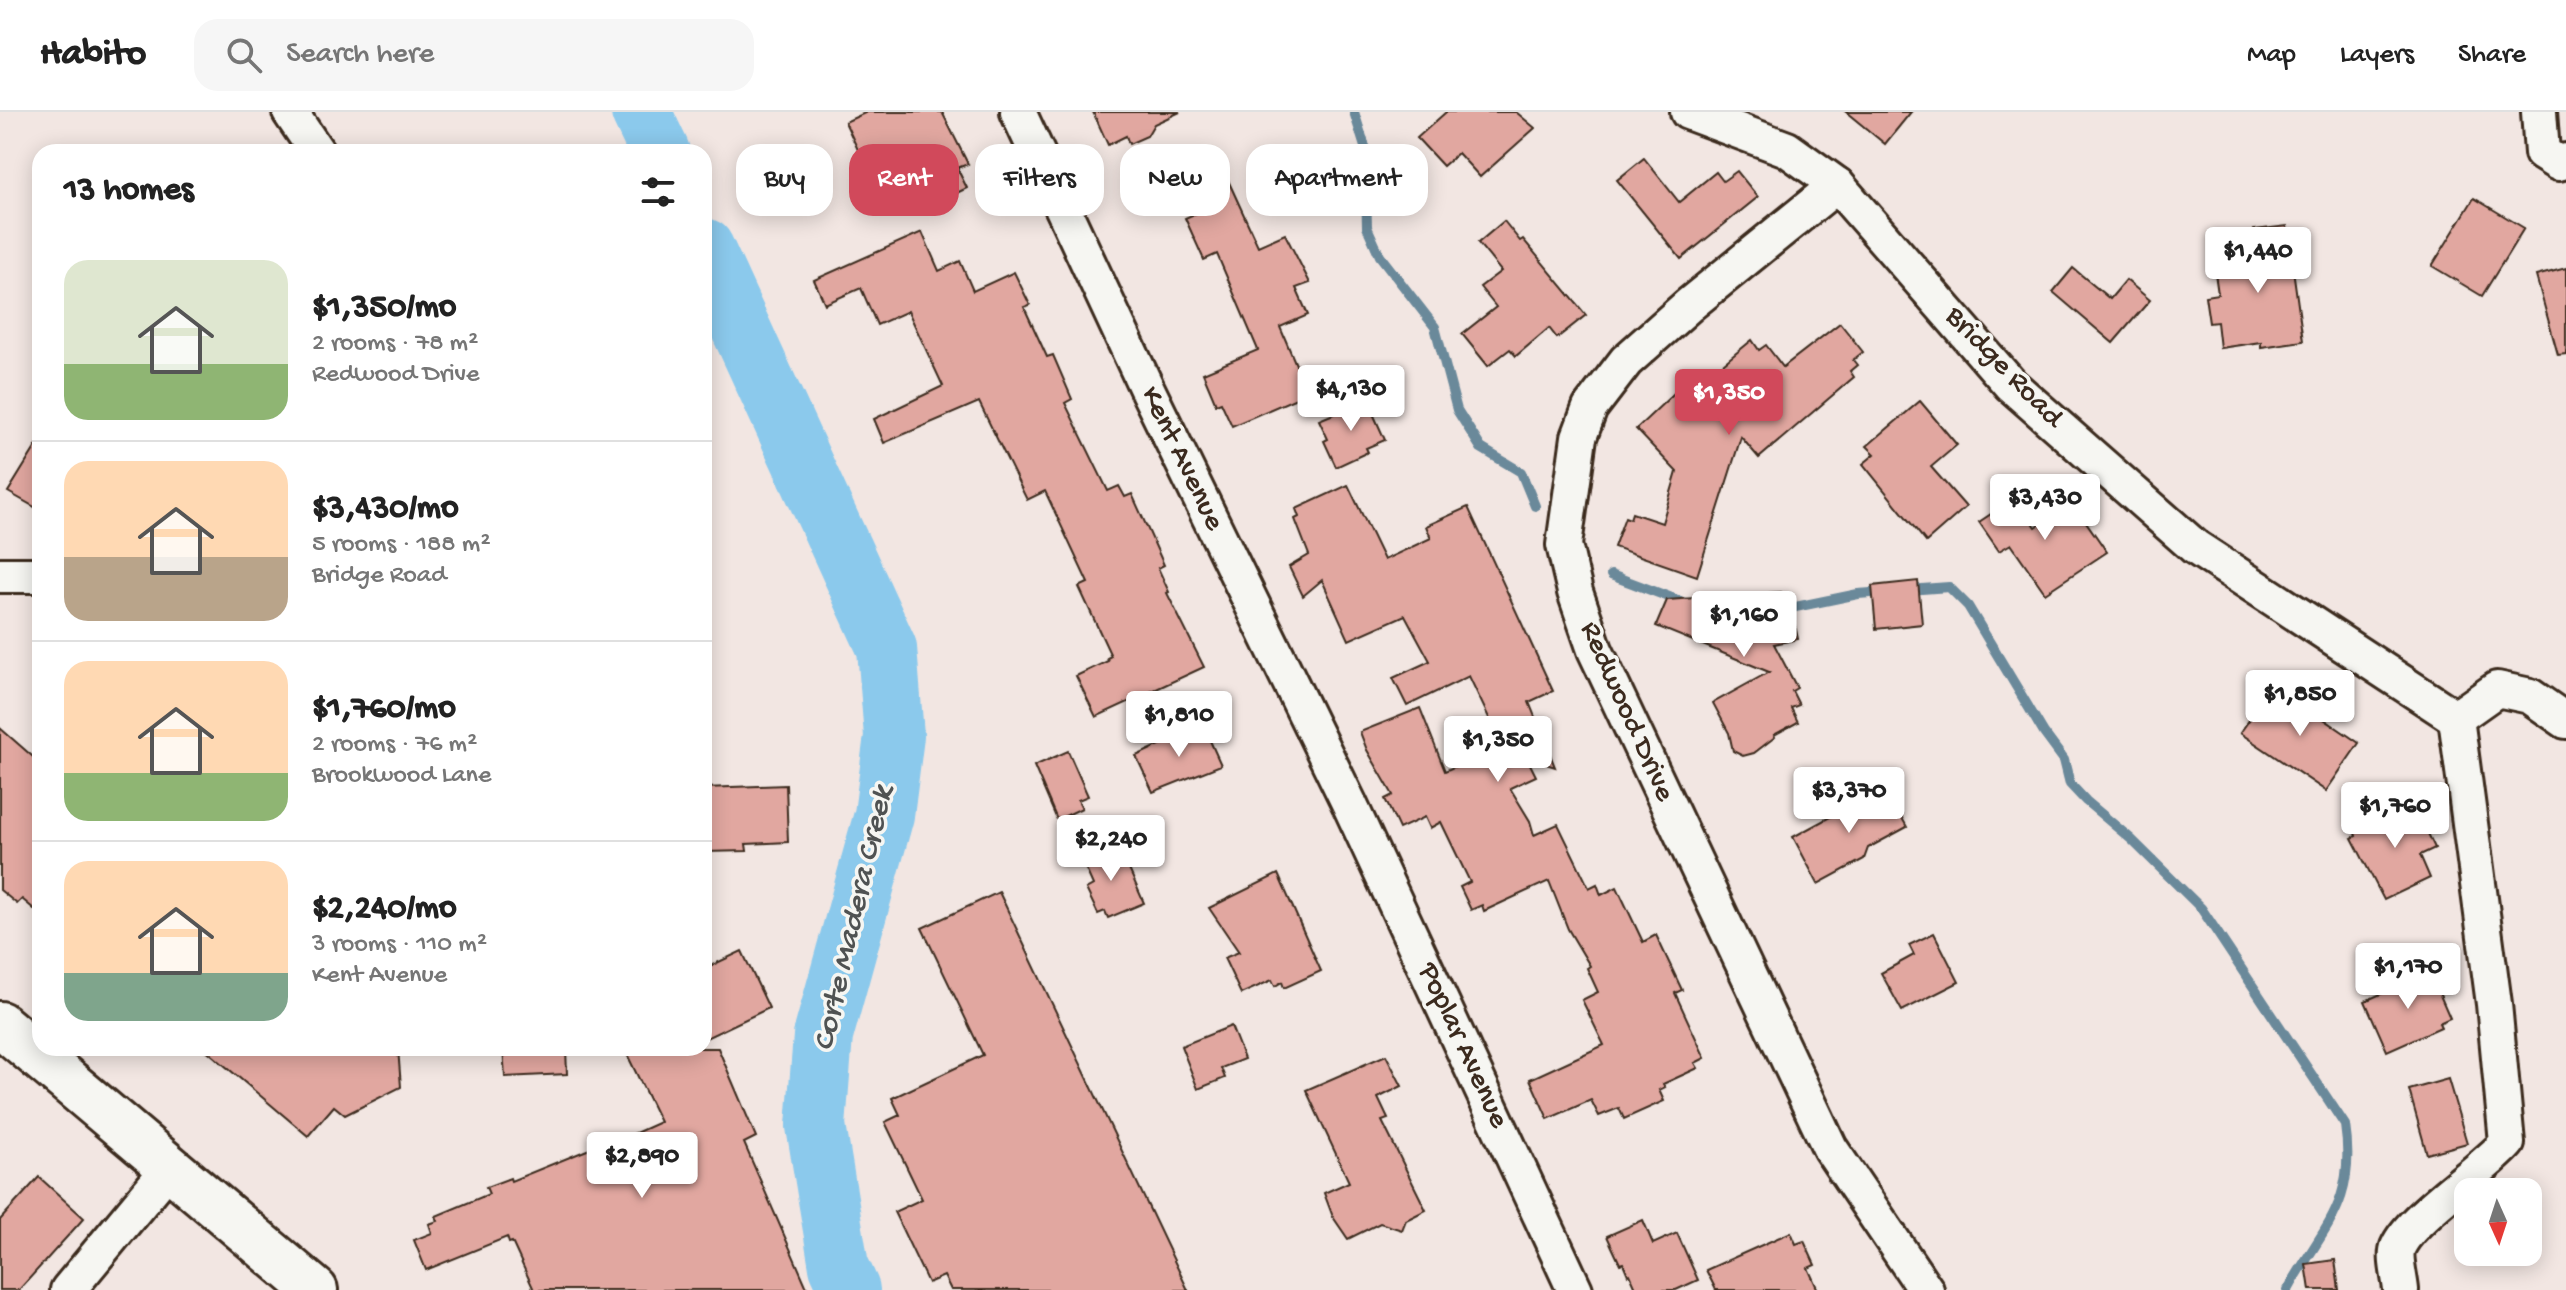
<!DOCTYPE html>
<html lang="en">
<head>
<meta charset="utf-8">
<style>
  body { margin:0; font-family:"Gochi Hand",sans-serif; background:#f6f6f6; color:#222; height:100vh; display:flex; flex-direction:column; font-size:30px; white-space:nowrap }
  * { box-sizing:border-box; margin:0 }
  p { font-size:26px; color:#767676 }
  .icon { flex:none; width:44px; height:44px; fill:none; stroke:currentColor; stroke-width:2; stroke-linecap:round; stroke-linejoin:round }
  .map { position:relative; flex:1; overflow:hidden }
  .details { position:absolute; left:32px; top:32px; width:680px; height:912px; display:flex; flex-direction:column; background:#fff; border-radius:24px; box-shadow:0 4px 20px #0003 }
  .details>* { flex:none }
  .banner { position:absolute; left:736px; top:32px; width:760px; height:72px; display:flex; gap:16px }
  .needle { width:52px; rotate:177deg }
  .buttons { position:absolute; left:2454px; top:1066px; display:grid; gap:16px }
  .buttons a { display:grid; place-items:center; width:88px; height:88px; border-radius:16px; background:#fff; box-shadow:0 4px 20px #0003; font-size:40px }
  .price { position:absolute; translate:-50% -68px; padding:0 18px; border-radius:8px; background:#fff; color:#222; font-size:26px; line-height:52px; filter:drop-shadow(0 2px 4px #0008) }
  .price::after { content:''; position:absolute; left:50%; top:48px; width:24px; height:18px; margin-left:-12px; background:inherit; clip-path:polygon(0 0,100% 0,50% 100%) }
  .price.current { background:#d1495b; color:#fff }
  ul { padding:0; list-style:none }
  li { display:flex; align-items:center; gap:24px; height:200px; padding:0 32px }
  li+li { border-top:2px solid #e0e0e0 }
  li span { display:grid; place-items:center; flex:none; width:224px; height:160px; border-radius:24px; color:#555 }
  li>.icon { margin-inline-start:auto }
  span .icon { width:96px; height:96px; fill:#fffc; stroke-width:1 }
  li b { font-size:34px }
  h2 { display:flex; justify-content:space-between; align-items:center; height:96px; padding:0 32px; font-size:34px }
  .tag { padding:0 28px; border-radius:24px; background:#fff; box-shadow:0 4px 20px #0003; font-size:28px; line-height:72px }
  .tag.current { background:#d1495b; color:#fff }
  header { display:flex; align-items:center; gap:48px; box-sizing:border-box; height:112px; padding:0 40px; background:#fff; border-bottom:2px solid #e0e0e0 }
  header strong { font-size:38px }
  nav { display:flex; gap:44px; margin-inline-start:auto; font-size:28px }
  .search { width:560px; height:72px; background:#f6f6f6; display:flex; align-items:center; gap:20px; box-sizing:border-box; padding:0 28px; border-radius:24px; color:#767676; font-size:30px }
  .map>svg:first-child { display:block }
</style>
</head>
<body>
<header>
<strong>Habito</strong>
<div class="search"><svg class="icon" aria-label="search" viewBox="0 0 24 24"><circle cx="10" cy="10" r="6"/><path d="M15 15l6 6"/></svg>Search here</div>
<nav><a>Map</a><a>Layers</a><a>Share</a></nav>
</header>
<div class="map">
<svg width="2566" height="1178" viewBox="0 0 2566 1178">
  <rect width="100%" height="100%" fill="#f2e6e2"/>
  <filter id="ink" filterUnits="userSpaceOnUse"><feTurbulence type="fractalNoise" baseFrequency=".0125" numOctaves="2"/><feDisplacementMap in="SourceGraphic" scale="16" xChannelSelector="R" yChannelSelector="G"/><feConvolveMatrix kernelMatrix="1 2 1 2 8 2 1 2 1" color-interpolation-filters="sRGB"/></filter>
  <g filter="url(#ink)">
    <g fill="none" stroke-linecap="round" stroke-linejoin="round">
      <g stroke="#6b899a" stroke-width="10">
        <polyline points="1354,0 1365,35 1367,115 1380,144 1435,215 1457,298 1481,336 1521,360 1535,394"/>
        <polyline points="1611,463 1685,491"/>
        <path d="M1908 478 1949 475 1968 494 2044 621 2064 648 2070 672 2086 689 2131 727 2201 796 2345 1013C2357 1093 2323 1114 2288 1178"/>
        <polyline points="1781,498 1858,482 1884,480"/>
      </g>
      <g stroke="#8bc9ec" stroke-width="60">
        <polyline points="641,0 660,40"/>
        <polyline points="704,136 887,536 894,624 884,703 823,924 816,1014 839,1154 850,1178"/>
      </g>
    </g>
    <g fill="#e1a7a0" stroke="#3b2a1e" stroke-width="2">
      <polygon points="867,0 942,0 968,52 957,56 967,76 912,103 898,73 879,83 845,10"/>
      <polygon points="1093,0 1180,0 1154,12 1147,24 1129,32 1126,24 1108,33"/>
      <polygon points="1446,0 1516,0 1535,16 1480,65 1458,41 1443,54 1417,26"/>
      <polygon points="1846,0 1911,0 1885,32"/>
      <polygon points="1644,46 1679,90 1716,60 1723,69 1737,59 1758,85 1681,147 1617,68"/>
      <polygon points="1227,66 1258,134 1285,122 1310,171 1296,176 1308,203 1280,215 1308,281 1232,314 1221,290 1216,292 1203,261 1258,238 1217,142 1204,148 1185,106 1206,97 1198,79"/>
      <polygon points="2474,86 2524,116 2482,184 2432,154"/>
      <polygon points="1504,109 1520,129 1523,127 1586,203 1557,226 1549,216 1516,244 1510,237 1488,254 1462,222 1496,195 1480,175 1501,159 1478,131"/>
      <polygon points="2287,114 2303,229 2261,235 2261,230 2220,236 2217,210 2209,211 2205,184 2218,182 2214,154 2239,150 2238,143 2257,140 2254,118"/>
      <polygon points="922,120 939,159 960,149 973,179 1014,160 1030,193 1024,195 1047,245 1053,243 1072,287 1065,291 1108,379 1119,374 1125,385 1132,382 1164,453 1158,456 1169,480 1167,481 1204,555 1096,605 1076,564 1108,549 1107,546 1111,544 1079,475 1088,471 1045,379 1027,388 979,290 884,331 874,307 943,274 908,199 877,213 861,176 825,192 814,168"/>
      <polygon points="2073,156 2110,187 2126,168 2150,188 2113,231 2053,180"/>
      <polygon points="2566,156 2566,242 2558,243 2536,164"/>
      <polygon points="1840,211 1863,240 1853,248 1857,253 1850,259 1854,265 1759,346 1741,325 1697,464 1614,435 1625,405 1630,407 1632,401 1662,411 1677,360 1636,317 1688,268 1695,275 1752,228 1759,238 1766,233 1783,255"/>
      <polygon points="1367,288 1385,328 1366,336 1368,340 1336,355 1324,329 1328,327 1319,308"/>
      <polygon points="1920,289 1957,333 1931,355 1966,395 1926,430 1863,352 1875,342 1867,334"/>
      <polygon points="40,328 40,398 8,380"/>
      <polygon points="1348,373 1384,448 1431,426 1426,414 1468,395 1553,579 1529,590 1555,655 1527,646 1536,664 1510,676 1530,709 1534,723 1558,712 1589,776 1597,772 1601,783 1617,775 1643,830 1656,823 1682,878 1675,881 1705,946 1695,951 1698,956 1663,972 1665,975 1659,978 1664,989 1624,1007 1619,996 1599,1004 1591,988 1548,1007 1530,967 1604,933 1582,888 1598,880 1587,856 1590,854 1568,817 1549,769 1484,799 1482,793 1471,798 1460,775 1470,770 1441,710 1430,716 1425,705 1399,717 1385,687 1393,683 1367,638 1360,620 1420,596 1445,659 1502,633 1469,564 1407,594 1393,566 1430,549 1405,503 1349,528 1322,468 1303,484 1289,455 1309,443 1295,407 1299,405 1296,397"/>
      <polygon points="2015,386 2036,415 2060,399 2065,405 2077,397 2107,440 2045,481 2011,432 1999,439 1979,410"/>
      <polygon points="1918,469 1922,512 1876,517 1872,474"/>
      <polygon points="1781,480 1783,492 1790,490 1798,527 1774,532 1797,576 1792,579 1799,593 1791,596 1798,610 1774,623 1775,625 1754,641 1743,644 1733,639 1729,621 1713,591 1769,560 1656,514 1667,488"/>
      <polygon points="2274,573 2359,631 2326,679 2240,621"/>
      <polygon points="1203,613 1221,653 1153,680 1136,644"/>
      <polygon points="0,616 40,651 40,802 22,787 17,792 0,778"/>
      <polygon points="1068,639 1088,684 1078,688 1082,696 1057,708 1034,654"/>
      <polygon points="786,673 788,730 746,732 747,739 704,740 704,676"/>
      <polygon points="1885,675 1907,715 1868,736 1864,747 1818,772 1793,725"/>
      <polygon points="2413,690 2435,736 2420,743 2430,766 2384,788 2352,726 2356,724 2354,718"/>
      <polygon points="1104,734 1109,745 1121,739 1144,791 1108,806 1105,799 1098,802 1086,777 1093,773 1080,744"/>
      <polygon points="1278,762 1321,859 1284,876 1282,870 1275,874 1272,868 1241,882 1224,846 1239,840 1209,796"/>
      <polygon points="999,780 1188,1178 951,1178 944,1164 928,1171 894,1100 922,1087 885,1010 900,1003 892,986 983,943 922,816"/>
      <polygon points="1934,821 1959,870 1902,899 1881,861 1914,843 1909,833"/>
      <polygon points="742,839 769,896 704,927 704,857"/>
      <polygon points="2430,860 2450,906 2439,911 2441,915 2387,939 2365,889"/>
      <polygon points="1231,914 1244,947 1221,956 1225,966 1198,977 1181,934"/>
      <polygon points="204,936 398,936 401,975 345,1003 334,994 308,1024"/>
      <polygon points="503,936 566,936 567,962 505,965"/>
      <polygon points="624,936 718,936 756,1025 744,1031 808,1178 534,1178 512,1130 509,1131 507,1125 426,1158 414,1128 432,1121 429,1112 438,1109 436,1104 489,1082 486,1075 510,1066 511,1069 597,1034 600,1037 660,1010"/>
      <polygon points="1386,943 1402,974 1378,986 1388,1007 1382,1009 1426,1098 1406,1108 1402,1118 1380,1111 1348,1127 1333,1105 1324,1081 1349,1070 1306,978"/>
      <polygon points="2448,967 2467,1031 2427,1042 2409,978"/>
      <polygon points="39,1065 84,1106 19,1178 0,1178 0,1108"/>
      <polygon points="1643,1108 1653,1132 1677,1121 1698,1168 1676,1178 1637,1178 1630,1162 1628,1163 1623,1151 1620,1152 1607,1124"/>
      <polygon points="1791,1120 1796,1132 1804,1129 1815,1153 1808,1156 1818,1178 1716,1178 1706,1158"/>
      <polygon points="2335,1148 2339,1178 2310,1178 2306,1152"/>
    </g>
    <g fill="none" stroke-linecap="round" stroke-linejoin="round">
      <defs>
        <g id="minor">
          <polyline points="290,0 317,40"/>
          <polyline points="1018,0 1147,277 1349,691 1575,1178"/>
          <polyline points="1688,0 1787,37 1837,73 2011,273 2195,435 2456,606 2497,577 2530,584 2566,609"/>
          <polyline points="2539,0 2542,41 2558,51 2566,49"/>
          <polyline points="1837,73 1689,193 1626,249 1590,296 1579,325 1564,433 1575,480 1595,538 1830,1036 1926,1178"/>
          <polyline points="0,463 40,463"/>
          <polyline points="68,1178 170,1055"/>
          <path d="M2401 1178C2400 1166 2394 1145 2398 1135 2411 1105 2481 1060 2507 1031L2494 892 2456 606"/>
        </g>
        <polyline id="major" points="0,912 315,1178"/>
      </defs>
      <use href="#minor" stroke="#3b2a1e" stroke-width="40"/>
      <use href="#major" stroke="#3b2a1e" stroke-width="50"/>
      <use href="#minor" stroke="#f6f6f2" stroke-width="34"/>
      <use href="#major" stroke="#f6f6f2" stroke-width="44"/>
    </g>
  </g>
  <g text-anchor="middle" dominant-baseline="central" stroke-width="7" stroke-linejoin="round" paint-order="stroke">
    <g font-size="30" fill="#3b2a1e" stroke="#f6f6f2">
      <text transform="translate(2003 256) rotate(46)">Bridge Road</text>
      <text transform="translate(1181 347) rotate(64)">Kent Avenue</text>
      <text transform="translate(1626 600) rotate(66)">Redwood Drive</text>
      <text transform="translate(1462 934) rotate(65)">Poplar Avenue</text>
    </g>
    <g font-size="32" font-style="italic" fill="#4f5252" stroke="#f6f6f2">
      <text transform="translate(855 807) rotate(-77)">Corte Madera Creek</text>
    </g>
  </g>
</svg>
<div class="buttons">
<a><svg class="needle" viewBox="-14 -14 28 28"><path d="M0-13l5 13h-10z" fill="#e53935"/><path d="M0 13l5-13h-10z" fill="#767676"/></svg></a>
</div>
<b class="price" style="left:2258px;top:183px">$1,440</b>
<b class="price" style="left:1351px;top:321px">$4,130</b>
<b class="price current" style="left:1729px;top:325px">$1,350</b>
<b class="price" style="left:2045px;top:430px">$3,430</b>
<b class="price" style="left:1744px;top:547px">$1,160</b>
<b class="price" style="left:2300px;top:626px">$1,850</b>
<b class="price" style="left:1179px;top:647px">$1,810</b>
<b class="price" style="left:1498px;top:672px">$1,350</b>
<b class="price" style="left:1849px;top:723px">$3,370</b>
<b class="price" style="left:2395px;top:738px">$1,760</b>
<b class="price" style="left:1111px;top:771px">$2,240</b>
<b class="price" style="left:2408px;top:899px">$1,170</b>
<b class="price" style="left:642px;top:1088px">$2,890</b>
<div class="banner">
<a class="tag">Buy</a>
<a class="tag current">Rent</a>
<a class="tag">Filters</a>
<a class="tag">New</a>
<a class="tag">Apartment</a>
</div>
<section class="details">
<h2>13 homes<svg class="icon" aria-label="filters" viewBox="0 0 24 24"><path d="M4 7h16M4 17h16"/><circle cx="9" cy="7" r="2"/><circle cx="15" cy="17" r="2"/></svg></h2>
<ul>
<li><span style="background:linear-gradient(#dfe7d0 65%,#8fb573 0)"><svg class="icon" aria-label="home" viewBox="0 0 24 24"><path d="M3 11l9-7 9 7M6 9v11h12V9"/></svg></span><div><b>$1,350/mo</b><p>2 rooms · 78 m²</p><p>Redwood Drive</p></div></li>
<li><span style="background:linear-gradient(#ffd9b3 60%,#b9a48a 0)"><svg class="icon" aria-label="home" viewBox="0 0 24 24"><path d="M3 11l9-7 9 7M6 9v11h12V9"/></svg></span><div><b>$3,430/mo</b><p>5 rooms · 188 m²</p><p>Bridge Road</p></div></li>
<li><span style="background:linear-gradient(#ffd9b3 70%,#8fb573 0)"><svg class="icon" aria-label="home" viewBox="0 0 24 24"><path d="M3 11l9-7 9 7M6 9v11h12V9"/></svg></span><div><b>$1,760/mo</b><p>2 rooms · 76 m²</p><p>Brookwood Lane</p></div></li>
<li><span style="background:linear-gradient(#ffd9b3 70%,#7fa58c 0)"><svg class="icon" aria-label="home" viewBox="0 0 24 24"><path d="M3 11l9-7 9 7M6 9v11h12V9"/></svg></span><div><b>$2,240/mo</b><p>3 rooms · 110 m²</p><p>Kent Avenue</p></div></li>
</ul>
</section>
</div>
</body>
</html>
